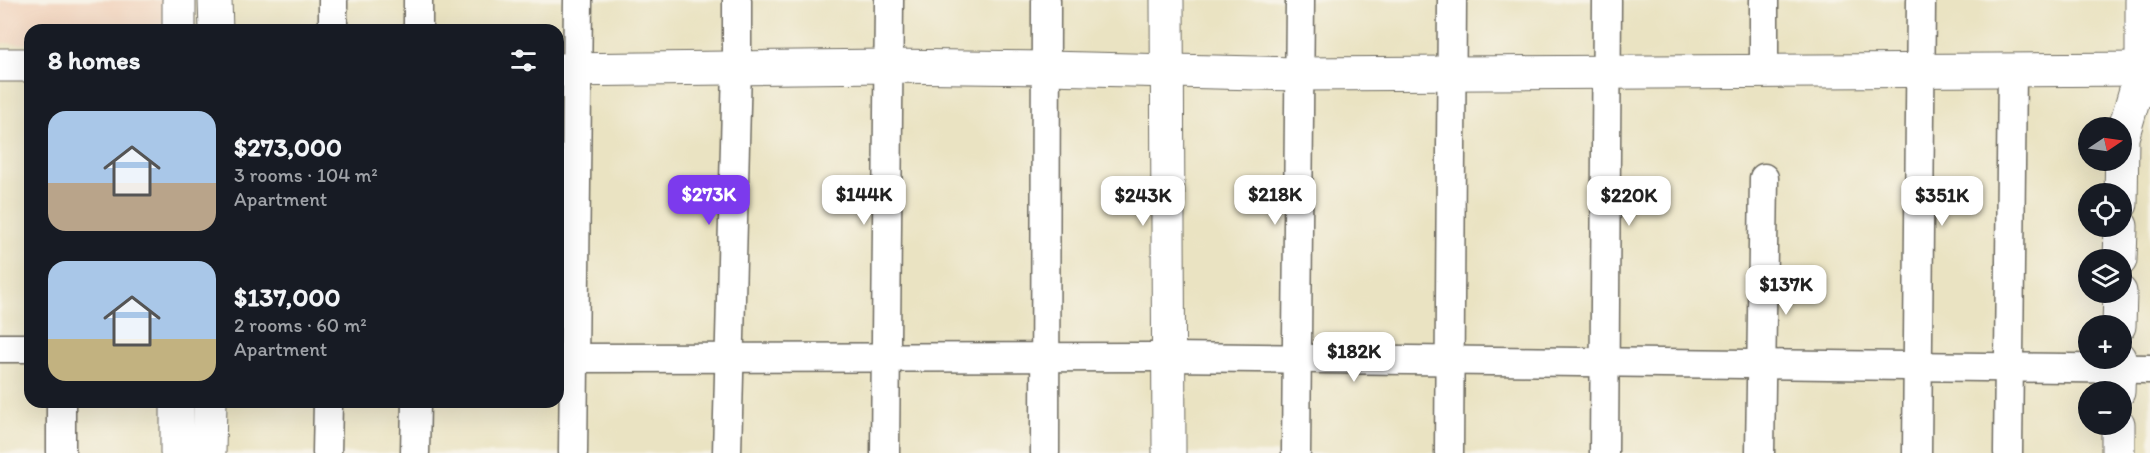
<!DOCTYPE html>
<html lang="en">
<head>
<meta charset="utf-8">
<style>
  body { margin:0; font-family:Itim,sans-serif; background:#242831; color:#f1f3f6; height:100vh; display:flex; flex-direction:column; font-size:22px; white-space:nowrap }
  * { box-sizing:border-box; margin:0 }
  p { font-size:20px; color:#9ea1a6 }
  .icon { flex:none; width:33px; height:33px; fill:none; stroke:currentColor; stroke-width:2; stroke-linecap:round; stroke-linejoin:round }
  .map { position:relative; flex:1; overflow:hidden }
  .details { position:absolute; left:24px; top:24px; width:540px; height:384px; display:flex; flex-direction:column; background:#171b24; border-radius:18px; box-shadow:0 6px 24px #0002 }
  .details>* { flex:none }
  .needle { width:39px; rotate:77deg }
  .fabs { position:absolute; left:2078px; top:117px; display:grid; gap:12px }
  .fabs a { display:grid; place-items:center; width:54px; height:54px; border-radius:50%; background:#171b24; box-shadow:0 6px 24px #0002; font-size:30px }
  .price { position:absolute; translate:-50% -51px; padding:0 14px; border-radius:12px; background:#fff; color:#222; font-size:20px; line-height:39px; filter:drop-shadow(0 2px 3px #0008) }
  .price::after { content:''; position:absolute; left:50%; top:36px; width:18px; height:14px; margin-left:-9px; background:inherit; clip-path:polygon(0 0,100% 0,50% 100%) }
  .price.selected { background:#7c3aed; color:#fff }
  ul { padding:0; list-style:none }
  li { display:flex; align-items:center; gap:18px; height:150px; padding:0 24px }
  li span { display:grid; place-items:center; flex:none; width:168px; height:120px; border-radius:18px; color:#555 }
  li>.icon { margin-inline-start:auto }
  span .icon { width:72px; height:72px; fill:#fffc; stroke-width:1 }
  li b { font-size:26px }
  h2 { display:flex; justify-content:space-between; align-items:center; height:72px; padding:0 24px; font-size:26px }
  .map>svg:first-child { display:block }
</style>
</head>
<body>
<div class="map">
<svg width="2150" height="453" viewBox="0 0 2150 453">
  <rect width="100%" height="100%" fill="#f7f3e8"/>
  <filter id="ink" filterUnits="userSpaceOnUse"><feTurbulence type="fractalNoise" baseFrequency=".0167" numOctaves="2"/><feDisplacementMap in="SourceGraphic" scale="12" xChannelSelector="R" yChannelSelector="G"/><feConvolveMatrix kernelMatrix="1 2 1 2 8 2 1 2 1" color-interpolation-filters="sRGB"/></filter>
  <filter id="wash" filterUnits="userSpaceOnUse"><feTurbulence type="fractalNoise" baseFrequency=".008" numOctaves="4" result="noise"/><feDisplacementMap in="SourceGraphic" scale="24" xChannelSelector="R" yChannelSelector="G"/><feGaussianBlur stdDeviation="1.35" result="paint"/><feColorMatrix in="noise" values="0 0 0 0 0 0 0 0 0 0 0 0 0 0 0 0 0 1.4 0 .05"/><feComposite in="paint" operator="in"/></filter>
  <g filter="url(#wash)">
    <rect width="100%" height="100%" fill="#eae3c2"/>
    <polygon fill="#f2d4be" points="0,0 163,0 164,30 30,30 30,44 0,43"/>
  </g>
  <g filter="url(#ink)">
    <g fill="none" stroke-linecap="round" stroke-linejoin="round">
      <defs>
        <g id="minor">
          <polyline points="333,30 333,0"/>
          <polyline points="418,30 418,0"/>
          <polyline points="1764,71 1764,0"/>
          <polyline points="0,348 30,348"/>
          <polyline points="558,358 1169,357 2150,369"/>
          <polyline points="61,453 61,402"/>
          <polyline points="327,453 328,402"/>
          <polyline points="415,453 416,402"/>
          <polyline points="573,453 578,0"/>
          <polyline points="727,453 737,67 737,0"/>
          <polyline points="885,453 889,0"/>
          <polyline points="1045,453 1046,0"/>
          <polyline points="1296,453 1300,0"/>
          <polyline points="1449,453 1452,0"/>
          <polyline points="1604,453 1607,0"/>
          <polyline points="1760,453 1764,178"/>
          <polyline points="1917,453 1921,0"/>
          <polyline points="2008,453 2012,70"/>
        </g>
        <g id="tertiary">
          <polyline points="179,0 179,30"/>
          <polyline points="215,0 216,30"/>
          <polyline points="1167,0 1169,453"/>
          <polyline points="2142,0 2142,69 2145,90"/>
          <polyline points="0,65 30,65"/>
          <polyline points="558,70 888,66 1046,68 1299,74 2150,69"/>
          <polyline points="2121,204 2122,138 2142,69"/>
          <polyline points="2120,260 2121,226"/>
          <polyline points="2119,326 2120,292"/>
          <polyline points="2118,392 2119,358"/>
          <polyline points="177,453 177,402"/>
          <polyline points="209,453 210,402"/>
          <polyline points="2118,453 2118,424"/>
        </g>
      </defs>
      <use href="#minor" stroke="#6e6b60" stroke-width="31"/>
      <use href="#tertiary" stroke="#6e6b60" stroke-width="35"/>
      <use href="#minor" stroke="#fff" stroke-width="28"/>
      <use href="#tertiary" stroke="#fff" stroke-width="33"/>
    </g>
  </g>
</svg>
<div class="fabs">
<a><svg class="needle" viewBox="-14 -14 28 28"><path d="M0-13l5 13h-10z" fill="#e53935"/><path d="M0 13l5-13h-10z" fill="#9ea1a6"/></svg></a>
<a><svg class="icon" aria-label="locate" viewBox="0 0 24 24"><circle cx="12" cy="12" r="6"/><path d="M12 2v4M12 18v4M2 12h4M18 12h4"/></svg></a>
<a><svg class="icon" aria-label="layers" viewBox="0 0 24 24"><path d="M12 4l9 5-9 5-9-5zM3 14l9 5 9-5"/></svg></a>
<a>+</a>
<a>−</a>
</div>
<b class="price selected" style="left:709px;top:226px">$273K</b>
<b class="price" style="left:864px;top:226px">$144K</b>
<b class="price" style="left:1275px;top:226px">$218K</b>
<b class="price" style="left:1143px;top:227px">$243K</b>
<b class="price" style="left:1629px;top:227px">$220K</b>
<b class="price" style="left:1942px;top:227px">$351K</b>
<b class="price" style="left:1786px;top:316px">$137K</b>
<b class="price" style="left:1354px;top:383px">$182K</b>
<section class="details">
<h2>8 homes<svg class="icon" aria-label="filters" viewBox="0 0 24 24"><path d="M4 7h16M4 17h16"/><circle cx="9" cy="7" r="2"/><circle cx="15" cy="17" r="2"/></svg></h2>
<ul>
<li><span style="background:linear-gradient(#a9c7e8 60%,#b9a48a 0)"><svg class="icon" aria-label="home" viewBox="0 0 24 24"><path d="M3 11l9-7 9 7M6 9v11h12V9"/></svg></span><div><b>$273,000</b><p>3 rooms · 104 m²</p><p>Apartment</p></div></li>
<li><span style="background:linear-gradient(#a9c7e8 65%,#c2b280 0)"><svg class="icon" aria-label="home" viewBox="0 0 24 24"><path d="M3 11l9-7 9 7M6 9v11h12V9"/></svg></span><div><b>$137,000</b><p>2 rooms · 60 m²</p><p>Apartment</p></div></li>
</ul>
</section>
</div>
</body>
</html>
